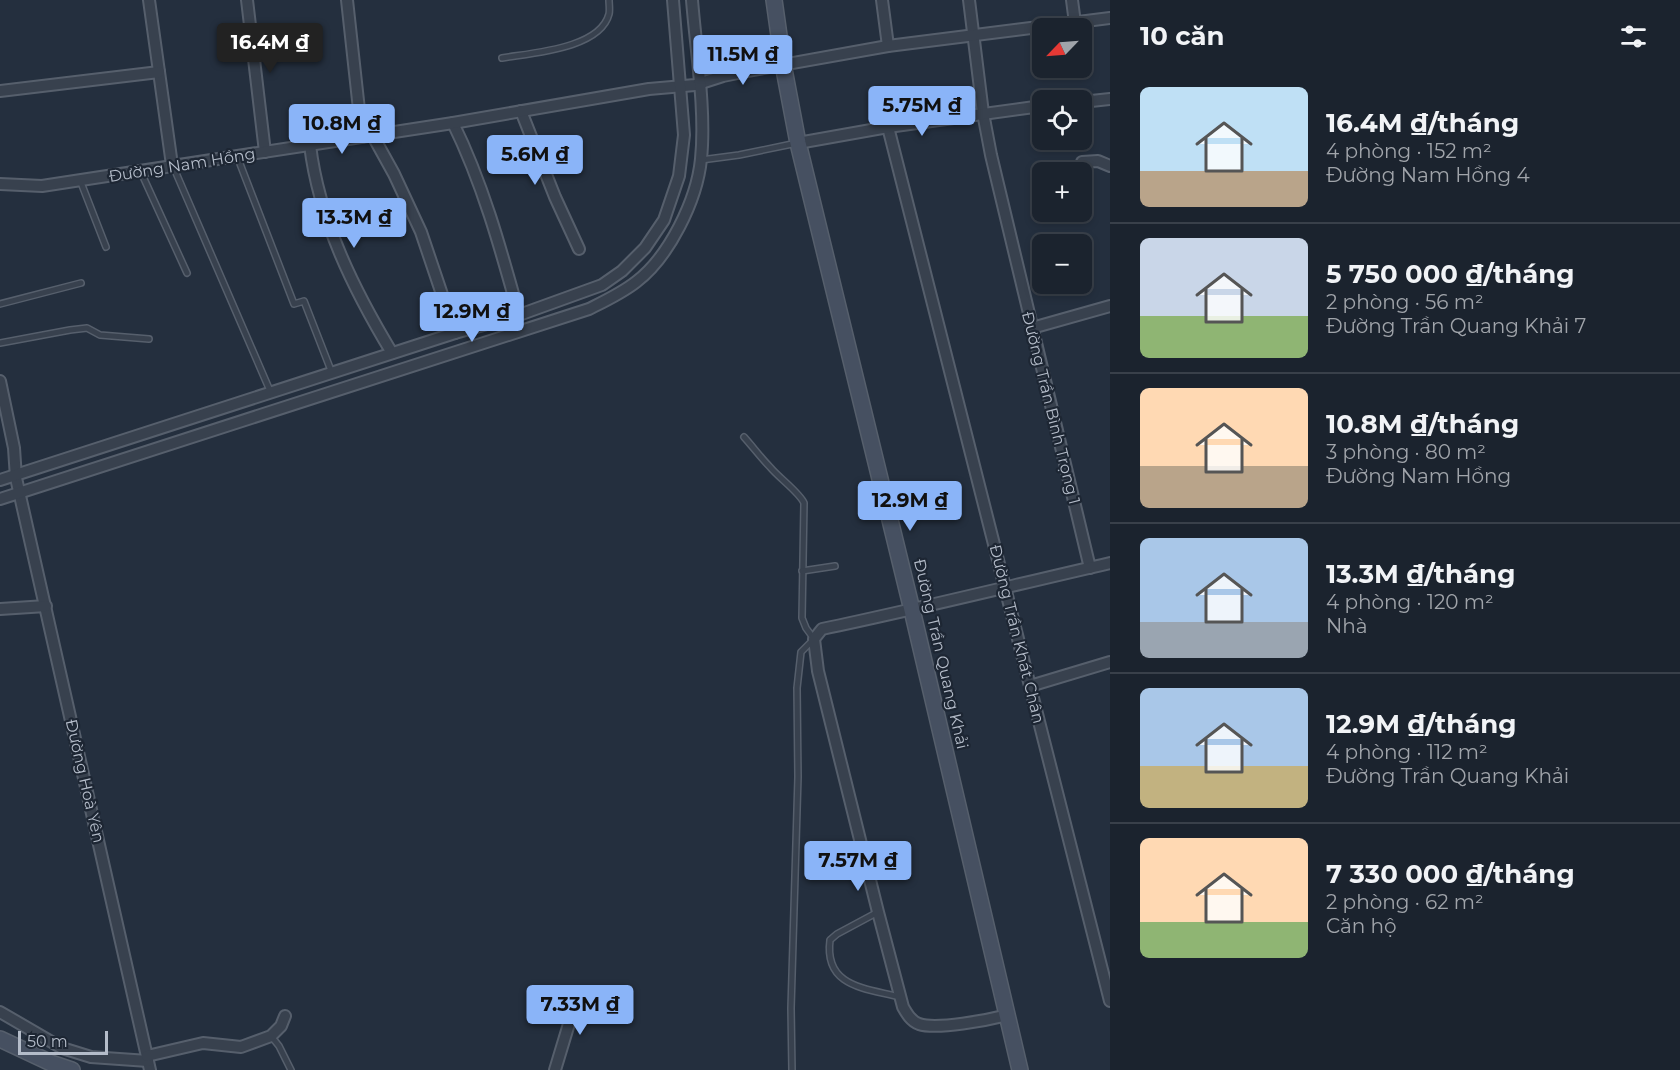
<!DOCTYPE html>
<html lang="vi">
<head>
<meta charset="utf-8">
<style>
  body { margin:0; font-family:Montserrat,sans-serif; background:#242b36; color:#f1f3f6; height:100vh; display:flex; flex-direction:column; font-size:22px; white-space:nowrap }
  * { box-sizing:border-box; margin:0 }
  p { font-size:20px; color:#a0a4aa }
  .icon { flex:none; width:33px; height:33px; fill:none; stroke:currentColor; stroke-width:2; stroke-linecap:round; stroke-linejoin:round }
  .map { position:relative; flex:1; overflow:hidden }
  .side { display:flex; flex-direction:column; background:#1b232e; width:570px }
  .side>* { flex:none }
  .needle { width:39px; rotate:245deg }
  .fabs { position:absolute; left:1032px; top:18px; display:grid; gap:12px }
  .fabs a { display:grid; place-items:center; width:60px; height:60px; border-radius:9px; background:#1b232e; box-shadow:0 3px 9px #0003,0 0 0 2px #39404a; font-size:30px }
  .scale { position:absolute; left:18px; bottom:15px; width:90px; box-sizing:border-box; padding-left:6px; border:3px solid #b4bcc9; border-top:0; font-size:16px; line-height:21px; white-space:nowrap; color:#b4bcc9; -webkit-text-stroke:4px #1d2633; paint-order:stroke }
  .price { position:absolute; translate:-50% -51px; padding:0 14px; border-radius:6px; background:#8ab4f8; color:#111; font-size:20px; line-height:39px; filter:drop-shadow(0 2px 3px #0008) }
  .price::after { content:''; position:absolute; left:50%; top:36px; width:18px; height:14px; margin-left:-9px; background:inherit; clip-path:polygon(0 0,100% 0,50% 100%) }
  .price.on { background:#222; color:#fff }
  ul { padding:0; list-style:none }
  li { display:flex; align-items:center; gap:18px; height:150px; padding:0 30px }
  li+li { border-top:2px solid #39404a }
  li span { display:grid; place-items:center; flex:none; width:168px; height:120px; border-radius:9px; color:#555 }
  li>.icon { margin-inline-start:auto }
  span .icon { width:72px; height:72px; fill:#fffc; stroke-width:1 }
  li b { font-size:26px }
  h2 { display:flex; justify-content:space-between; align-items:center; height:72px; padding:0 30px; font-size:26px }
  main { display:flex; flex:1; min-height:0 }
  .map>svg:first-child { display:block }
</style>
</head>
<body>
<main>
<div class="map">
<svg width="1110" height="1070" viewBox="0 0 1110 1070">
  <rect width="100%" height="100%" fill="#242f3e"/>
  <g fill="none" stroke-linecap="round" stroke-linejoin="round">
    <defs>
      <g id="lane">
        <path d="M502 58C531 53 600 49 609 14 610 10 609 4 609 0"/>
        <polyline points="237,156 294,304 304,301 332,373"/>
        <polyline points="701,160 739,155 797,143"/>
        <polyline points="173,166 271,393"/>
        <polyline points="140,170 187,273"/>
        <polyline points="80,180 106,247"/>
        <polyline points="0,304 81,283"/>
        <polyline points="0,343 70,330 87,328 100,335 149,339"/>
        <path d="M744 437C753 447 761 458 770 467 778 477 800 493 804 503L802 618 806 628 814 639 801 652 797 688 798 777 791 1008 792 1070"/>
        <polyline points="802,571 835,566"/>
        <path d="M878 912 837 934 830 940C824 987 865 988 899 997"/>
        <polyline points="271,1036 279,1046 291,1070"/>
      </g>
      <g id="street">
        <polyline points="149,0 172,165"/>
        <polyline points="247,0 265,152"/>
        <polyline points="347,0 362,137"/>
        <polyline points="882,0 888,46"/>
        <polyline points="969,0 983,113 991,155 1090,568"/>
        <polyline points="1072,0 1075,23"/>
        <polyline points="0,91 159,72"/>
        <polyline points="1082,102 1110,99"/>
        <polyline points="521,111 555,197 579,249"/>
        <path d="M453 123C483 184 501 250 519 315"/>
        <polyline points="888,127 1110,1001"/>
        <polyline points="373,136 394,174 421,232 455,333"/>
        <polyline points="798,143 888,127 1042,106"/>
        <path d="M310 145C319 220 354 290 392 353"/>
        <polyline points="1082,162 1098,161 1110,166"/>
        <polyline points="0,184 42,186 453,123 649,89 695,85 723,76 748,71 888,46 1110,18"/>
        <polyline points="1032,328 1110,306"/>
        <polyline points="0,381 14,448 16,478 150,1070"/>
        <polyline points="0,480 455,333 519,315 602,285 622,271 645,248 664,220 679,176 684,135 673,0"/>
        <path d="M0 499 589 309C605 301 622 293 636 282 669 257 697 200 701 159 706 111 696 50 692 0"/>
        <polyline points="0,609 46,606"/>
        <polyline points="1030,686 1110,662"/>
        <polyline points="0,1012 62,1048 91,1057 148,1061"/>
        <path d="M1008 1015C988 1020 937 1030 919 1024 911 1021 907 1014 903 1007L878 912 818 671 814 639 822 629C918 609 1014 585 1110 563"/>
        <polyline points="147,1056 203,1043 241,1047 271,1036 281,1026 285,1016"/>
        <polyline points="555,1070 578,994"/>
      </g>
      <g id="secondary">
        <polyline points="774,0 783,64 798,143 912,610 1020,1070"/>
        <polyline points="0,1039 51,1063 72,1070"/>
      </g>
    </defs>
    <use href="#lane" stroke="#565f6c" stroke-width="8"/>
    <use href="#street" stroke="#565f6c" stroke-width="14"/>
    <use href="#secondary" stroke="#565f6c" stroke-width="18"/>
    <use href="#lane" stroke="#38414e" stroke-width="5"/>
    <use href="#street" stroke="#38414e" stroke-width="10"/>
    <use href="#secondary" stroke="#465061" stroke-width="15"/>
  </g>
  <g text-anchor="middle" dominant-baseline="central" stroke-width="4.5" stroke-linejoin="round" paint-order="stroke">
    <g font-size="16" fill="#b4bcc9" stroke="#1d2633">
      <text transform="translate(182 165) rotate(-9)">Đường Nam Hồng</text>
      <text transform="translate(1051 408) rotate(76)">Đường Trần Bình Trọng 1</text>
      <text transform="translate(1017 634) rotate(76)">Đường Trần Khát Chân</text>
      <text transform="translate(941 654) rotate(77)">Đường Trần Quang Khải</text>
      <text transform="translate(85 781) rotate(77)">Đường Hoà Yên</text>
    </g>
  </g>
</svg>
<div class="fabs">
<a><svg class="needle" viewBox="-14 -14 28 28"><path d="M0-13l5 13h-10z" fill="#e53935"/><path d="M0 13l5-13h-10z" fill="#a0a4aa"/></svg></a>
<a><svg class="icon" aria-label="locate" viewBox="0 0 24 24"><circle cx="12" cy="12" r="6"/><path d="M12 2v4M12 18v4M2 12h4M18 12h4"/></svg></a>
<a>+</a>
<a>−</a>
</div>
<div class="scale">50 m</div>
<b class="price on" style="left:270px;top:74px">16.4M ₫</b>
<b class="price" style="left:743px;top:86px">11.5M ₫</b>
<b class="price" style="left:922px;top:137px">5.75M ₫</b>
<b class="price" style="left:342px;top:155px">10.8M ₫</b>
<b class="price" style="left:535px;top:186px">5.6M ₫</b>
<b class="price" style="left:354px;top:249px">13.3M ₫</b>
<b class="price" style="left:472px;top:343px">12.9M ₫</b>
<b class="price" style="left:910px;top:532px">12.9M ₫</b>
<b class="price" style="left:858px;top:892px">7.57M ₫</b>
<b class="price" style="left:580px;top:1036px">7.33M ₫</b>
</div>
<section class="side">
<h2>10 căn<svg class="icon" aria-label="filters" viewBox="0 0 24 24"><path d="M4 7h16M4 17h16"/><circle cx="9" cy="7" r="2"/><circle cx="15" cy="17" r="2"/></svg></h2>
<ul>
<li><span style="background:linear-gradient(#bfe0f5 70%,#b9a48a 0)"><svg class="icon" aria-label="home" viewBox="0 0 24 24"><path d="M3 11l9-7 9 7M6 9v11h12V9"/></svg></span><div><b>16.4M ₫/tháng</b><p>4 phòng · 152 m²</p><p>Đường Nam Hồng 4</p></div></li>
<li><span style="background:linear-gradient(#c9d6e8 65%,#8fb573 0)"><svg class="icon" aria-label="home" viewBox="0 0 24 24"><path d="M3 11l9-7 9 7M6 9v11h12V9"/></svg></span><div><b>5 750 000 ₫/tháng</b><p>2 phòng · 56 m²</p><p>Đường Trần Quang Khải 7</p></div></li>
<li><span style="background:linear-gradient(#ffd9b3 65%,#b9a48a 0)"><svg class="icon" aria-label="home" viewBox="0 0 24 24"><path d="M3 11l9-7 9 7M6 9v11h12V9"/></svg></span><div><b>10.8M ₫/tháng</b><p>3 phòng · 80 m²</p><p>Đường Nam Hồng</p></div></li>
<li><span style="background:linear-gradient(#a9c7e8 70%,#9aa5b1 0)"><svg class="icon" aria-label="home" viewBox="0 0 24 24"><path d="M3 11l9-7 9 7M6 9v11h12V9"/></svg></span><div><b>13.3M ₫/tháng</b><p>4 phòng · 120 m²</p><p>Nhà</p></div></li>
<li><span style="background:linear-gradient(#a9c7e8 65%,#c2b280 0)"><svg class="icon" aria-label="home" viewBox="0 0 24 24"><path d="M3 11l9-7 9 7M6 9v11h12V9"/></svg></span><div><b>12.9M ₫/tháng</b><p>4 phòng · 112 m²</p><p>Đường Trần Quang Khải</p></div></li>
<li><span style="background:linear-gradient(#ffd9b3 70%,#8fb573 0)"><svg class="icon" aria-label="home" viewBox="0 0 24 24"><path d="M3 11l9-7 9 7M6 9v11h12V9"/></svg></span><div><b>7 330 000 ₫/tháng</b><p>2 phòng · 62 m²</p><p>Căn hộ</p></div></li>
</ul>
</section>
</main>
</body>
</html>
